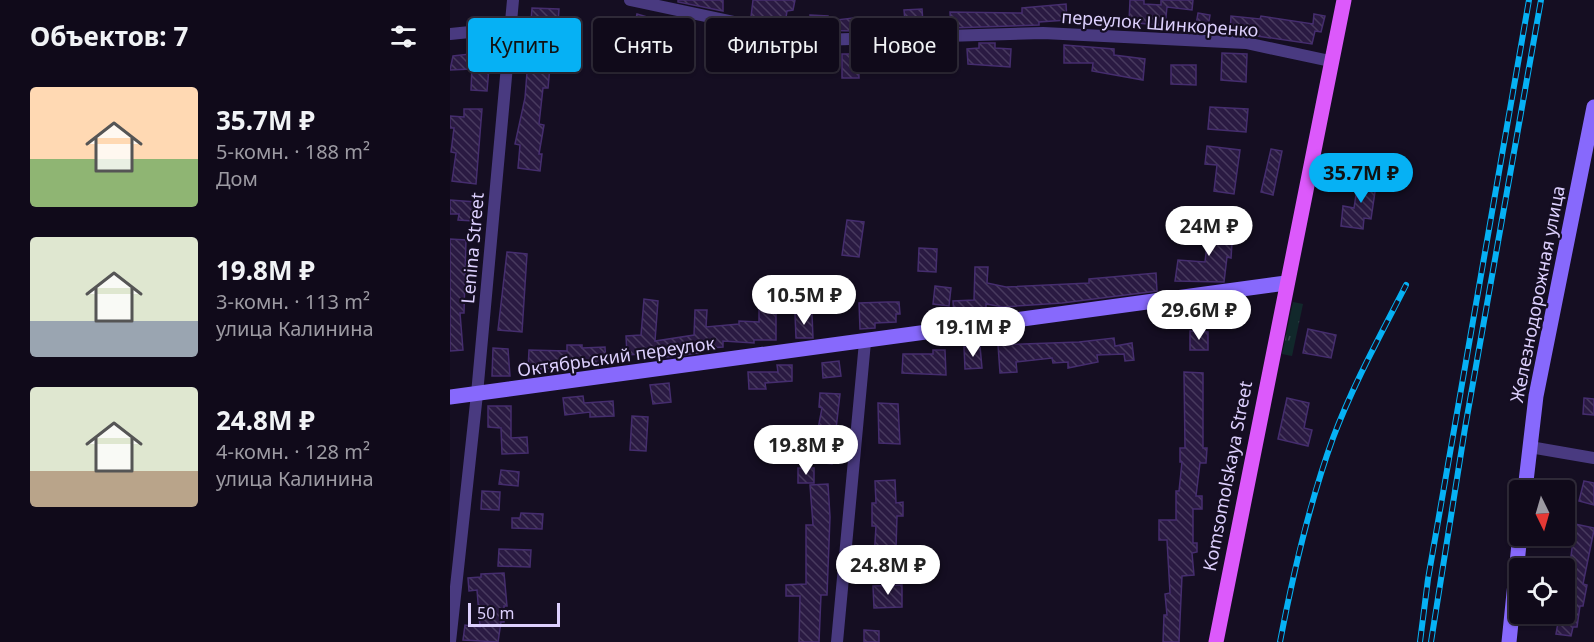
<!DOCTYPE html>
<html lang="ru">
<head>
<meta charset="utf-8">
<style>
  body { margin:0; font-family:"Noto Sans",sans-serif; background:#191323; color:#f1f3f6; height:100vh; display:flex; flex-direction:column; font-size:22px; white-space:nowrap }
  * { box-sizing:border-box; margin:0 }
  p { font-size:20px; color:#9c9aa2 }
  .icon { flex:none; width:33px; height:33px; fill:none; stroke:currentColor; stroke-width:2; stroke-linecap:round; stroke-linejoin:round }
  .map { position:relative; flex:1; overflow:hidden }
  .panel { display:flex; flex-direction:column; background:#100a1a; width:450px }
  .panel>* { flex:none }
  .guide { position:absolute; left:18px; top:18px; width:570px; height:54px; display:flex; gap:12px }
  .needle { width:39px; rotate:175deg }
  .tools { position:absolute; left:1059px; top:480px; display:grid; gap:12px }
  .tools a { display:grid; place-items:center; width:66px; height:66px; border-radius:6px; background:#100a1a; box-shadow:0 2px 4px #0004,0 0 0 2px #302b39; font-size:30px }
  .scale { position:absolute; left:18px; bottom:15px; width:92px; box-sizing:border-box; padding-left:6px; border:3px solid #ddd0fe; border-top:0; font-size:16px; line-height:21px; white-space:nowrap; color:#ddd0fe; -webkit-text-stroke:4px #150e22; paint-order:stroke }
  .price { position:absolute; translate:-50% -51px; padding:0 14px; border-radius:21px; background:#fff; color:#222; font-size:20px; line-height:39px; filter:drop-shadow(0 2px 3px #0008) }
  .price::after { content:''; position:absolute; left:50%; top:36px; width:18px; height:14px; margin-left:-9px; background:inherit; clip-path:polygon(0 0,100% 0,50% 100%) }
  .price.selected { background:#06b1f4; color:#111 }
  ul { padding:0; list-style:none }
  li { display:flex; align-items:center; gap:18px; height:150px; padding:0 30px }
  li span { display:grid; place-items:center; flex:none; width:168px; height:120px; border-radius:6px; color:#555 }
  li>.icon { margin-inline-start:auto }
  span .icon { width:72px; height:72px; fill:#fffc; stroke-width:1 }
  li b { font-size:26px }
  h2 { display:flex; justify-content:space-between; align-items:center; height:72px; padding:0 30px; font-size:26px }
  .tag { padding:0 21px; border-radius:6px; background:#100a1a; box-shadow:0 2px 4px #0004,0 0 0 2px #302b39; font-size:21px; line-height:54px }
  .tag.selected { background:#06b1f4; color:#111 }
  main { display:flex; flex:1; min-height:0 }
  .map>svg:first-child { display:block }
</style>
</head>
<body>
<main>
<section class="panel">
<h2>Объектов: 7<svg class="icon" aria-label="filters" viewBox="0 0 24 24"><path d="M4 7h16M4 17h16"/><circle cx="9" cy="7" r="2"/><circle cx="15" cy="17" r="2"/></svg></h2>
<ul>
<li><span style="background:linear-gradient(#ffd9b3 60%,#8fb573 0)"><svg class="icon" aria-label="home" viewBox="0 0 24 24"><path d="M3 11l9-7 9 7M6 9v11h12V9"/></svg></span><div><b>35.7M ₽</b><p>5-комн. · 188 m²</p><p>Дом</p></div></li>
<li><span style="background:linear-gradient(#dfe7d0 70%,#9aa5b1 0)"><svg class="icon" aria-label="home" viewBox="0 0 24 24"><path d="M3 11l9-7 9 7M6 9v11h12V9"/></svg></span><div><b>19.8M ₽</b><p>3-комн. · 113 m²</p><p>улица Калинина</p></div></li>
<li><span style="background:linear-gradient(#dfe7d0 70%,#b9a48a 0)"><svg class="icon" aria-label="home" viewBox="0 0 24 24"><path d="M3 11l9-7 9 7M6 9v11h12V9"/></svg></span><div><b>24.8M ₽</b><p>4-комн. · 128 m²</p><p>улица Калинина</p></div></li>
</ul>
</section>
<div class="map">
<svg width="1144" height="642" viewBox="0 0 1144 642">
  <defs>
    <pattern id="grass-tufts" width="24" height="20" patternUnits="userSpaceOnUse" patternTransform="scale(1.5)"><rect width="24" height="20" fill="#11282b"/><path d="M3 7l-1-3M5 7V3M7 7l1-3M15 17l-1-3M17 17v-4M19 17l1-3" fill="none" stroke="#33464b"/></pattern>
    <pattern id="building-back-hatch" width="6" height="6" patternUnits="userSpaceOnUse" patternTransform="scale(1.5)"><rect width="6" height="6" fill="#2a1a42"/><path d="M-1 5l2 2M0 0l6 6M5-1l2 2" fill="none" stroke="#483a5e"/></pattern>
  </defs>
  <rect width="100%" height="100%" fill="#150e22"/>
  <polygon fill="url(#grass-tufts)" points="843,302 853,304 842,356 832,354"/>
  <g fill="url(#building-back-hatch)" stroke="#452d6e" stroke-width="1.5">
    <polygon points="228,0 273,0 273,11 228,2"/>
    <polygon points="303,0 345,0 343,10 337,11 335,24 301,17"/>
    <polygon points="680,0 694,0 694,4 711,5 711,0 743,0 742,10 717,7 715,26 679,22"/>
    <polygon points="616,4 617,20 589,22 589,25 501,28 500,12 572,13 572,8"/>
    <polygon points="82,8 109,9 108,23 104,23 98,88 93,88 89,124 94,125 89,154 92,154 90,171 68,168 70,145 65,144 75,98"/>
    <polygon points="472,9 473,23 468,23 468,29 421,30 421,19 455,21 454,10"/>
    <polygon points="748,13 760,15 757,33 745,31"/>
    <polygon points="187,14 204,19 200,35 183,31"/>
    <polygon points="864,14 875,16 871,32 865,31 862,44 780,32 781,16 810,19 811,16 863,24"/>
    <polygon points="360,15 378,16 378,21 403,18 405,31 360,30"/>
    <polygon points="274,35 293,39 289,58 270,54"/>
    <polygon points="529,43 545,43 545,48 561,49 560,67 518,64 517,49 529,48"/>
    <polygon points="614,45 664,49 664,55 695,59 693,80 642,71 643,63 614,63"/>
    <polygon points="453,49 495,49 494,66 454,66"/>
    <polygon points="772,53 797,54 796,82 771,80"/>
    <polygon points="20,54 21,69 0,70 3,56"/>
    <polygon points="392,54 408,54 409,78 392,78"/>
    <polygon points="721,65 746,65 746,85 721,84"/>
    <polygon points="22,67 39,68 37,91 21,90"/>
    <polygon points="760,107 798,109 796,132 758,129"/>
    <polygon points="14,109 32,109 26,184 2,181 6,153 1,152 4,128 0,128 0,116 14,117"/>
    <polygon points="757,146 790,150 784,194 764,191 767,165 755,164"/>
    <polygon points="821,149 832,151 823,195 811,192"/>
    <polygon points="909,175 927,178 921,219 914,218 913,229 891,226 893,206 904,208"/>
    <polygon points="0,200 26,202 24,221 8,220 9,214 0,214"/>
    <polygon points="760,219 781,222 778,242 782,243 781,258 777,257 774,282 725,281 728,260 755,262"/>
    <polygon points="397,220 414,222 409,257 392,255"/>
    <polygon points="0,239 16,240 14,313 10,313 13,350 0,351"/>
    <polygon points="469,248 487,249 486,272 468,271"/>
    <polygon points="57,252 77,254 72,332 48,330"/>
    <polygon points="525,267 538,267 537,283 556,287 639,283 639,279 706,273 707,291 612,303 553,307 536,304 536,313 518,312 519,315 504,316 503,301 524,300"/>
    <polygon points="371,286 386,288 384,308 369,307"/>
    <polygon points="485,286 501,288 499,306 483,304"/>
    <polygon points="344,294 345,311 326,311 326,340 304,340 304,343 273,341 273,347 247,349 248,353 234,355 209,358 208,353 177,355 176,336 191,335 194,299 208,301 205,341 244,335 245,310 257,310 256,327 289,324 289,321 309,322 309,309 313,309 313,295"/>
    <polygon points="437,302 449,302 450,314 446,314 446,322 425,323 425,328 410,329 409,303"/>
    <polygon points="345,314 362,314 363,338 346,338"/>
    <polygon points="858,329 886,335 881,358 853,353"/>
    <polygon points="740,331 758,332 758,350 740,350"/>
    <polygon points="664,338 665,346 682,343 684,360 675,361 674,354 647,355 648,362 618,368 618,362 603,363 602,358 566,362 567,372 550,373 548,345 629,342"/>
    <polygon points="117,345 132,345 132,348 155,347 156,364 78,370 79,350 117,351"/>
    <polygon points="530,346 532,368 515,369 514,347"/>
    <polygon points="43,348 58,349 60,376 42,376"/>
    <polygon points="483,350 495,350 496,375 452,373 453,354 483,354"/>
    <polygon points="389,361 391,376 373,378 372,363"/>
    <polygon points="327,365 342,365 342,381 315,383 316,389 299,389 298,372 328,372"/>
    <polygon points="734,372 753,373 753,448 757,448 756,463 750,463 746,496 752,496 752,509 743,509 743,543 747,543 747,552 742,553 744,575 732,576 729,642 713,642 714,615 717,615 715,594 720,593 717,540 709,540 709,520 726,520 726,491 729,491 732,462 730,462 730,448 735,448"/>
    <polygon points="219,383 221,402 203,404 200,385"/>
    <polygon points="370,393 390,394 382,464 367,462 369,446 346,448 345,432 368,429 372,408 369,407"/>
    <polygon points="133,396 134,403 163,401 164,416 140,417 140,412 115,415 113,398"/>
    <polygon points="837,398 859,403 854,428 862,430 858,446 828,439"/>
    <polygon points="1134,398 1144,399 1144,415 1133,414"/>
    <polygon points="428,403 448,404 450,444 429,443"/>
    <polygon points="38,406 61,406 61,438 77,437 78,453 52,454 51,428 38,427"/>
    <polygon points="182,416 198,417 196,451 180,450"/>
    <rect x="348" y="468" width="16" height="15"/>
    <polygon points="51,470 69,472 68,486 49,484"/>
    <polygon points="445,480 446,503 453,502 453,516 447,516 446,549 437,549 437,560 424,559 426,526 422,526 422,503 426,503 425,481"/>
    <polygon points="1134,481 1144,483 1144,505 1129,501"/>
    <polygon points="378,484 380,517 377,595 371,595 369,642 349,642 350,596 336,596 336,585 356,584 356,525 363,525 360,485"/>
    <polygon points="32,491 50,492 49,510 31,509"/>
    <polygon points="71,513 93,514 92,529 62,528 62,518 70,518"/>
    <polygon points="1125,524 1144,528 1144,530 1133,584 1137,585 1133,606 1130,606 1127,627 1123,627 1121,636 1106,634 1109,617 1114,618 1114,580 1118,581"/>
    <polygon points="49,549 81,550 80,567 48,566"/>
    <polygon points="54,573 57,606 54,606 54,622 51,622 48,642 13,640 15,625 30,627 27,590 19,591 18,578 31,577 31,574"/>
    <polygon points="452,585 452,607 424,608 423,586"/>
    <polygon points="414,630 429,631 429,642 414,642"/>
  </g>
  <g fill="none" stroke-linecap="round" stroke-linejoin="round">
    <g stroke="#493a80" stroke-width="12">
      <polyline points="180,0 369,40 593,33 796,43 880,61"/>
      <polyline points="0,34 59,28"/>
      <polyline points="1080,447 1144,458"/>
      <polyline points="0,642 27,394 63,0"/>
      <polyline points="387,642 415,342"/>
    </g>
    <g stroke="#8769fc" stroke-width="15">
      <polyline points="0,397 836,283"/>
      <polyline points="1075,490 1086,396 1144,107"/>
      <polyline points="1059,642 1070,534"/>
    </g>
    <polyline stroke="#dc59fb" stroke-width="15" points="766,642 894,0"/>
    <defs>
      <g id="rail">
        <path d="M830 642C843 574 859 504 883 438 903 385 930 336 956 285"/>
        <polyline points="970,642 978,579 1079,0"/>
        <polyline points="981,642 1015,428 1091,0"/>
      </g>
    </defs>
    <use href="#rail" stroke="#06b1f4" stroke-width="6"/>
    <use href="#rail" stroke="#150e22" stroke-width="4" stroke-dasharray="11" stroke-linecap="butt"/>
  </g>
  <g text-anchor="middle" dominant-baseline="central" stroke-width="4.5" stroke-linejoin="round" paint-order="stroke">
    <g font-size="18" fill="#ddd0fe" stroke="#150e22">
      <text transform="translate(710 23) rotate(4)">переулок Шинкоренко</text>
      <text transform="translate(22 248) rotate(-85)">Lenina Street</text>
      <text transform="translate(1087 294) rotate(-79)">Железнодорожная улица</text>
      <text transform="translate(166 356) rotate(-8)">Октябрьский переулок</text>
      <text transform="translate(777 476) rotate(-79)">Komsomolskaya Street</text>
    </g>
  </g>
</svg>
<div class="tools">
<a><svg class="needle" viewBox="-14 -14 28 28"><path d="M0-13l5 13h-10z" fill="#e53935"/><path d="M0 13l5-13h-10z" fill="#9c9aa2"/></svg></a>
<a><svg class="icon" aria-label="locate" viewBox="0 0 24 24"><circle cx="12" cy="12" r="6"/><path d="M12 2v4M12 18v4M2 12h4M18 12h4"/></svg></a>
</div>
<div class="scale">50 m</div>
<b class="price selected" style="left:911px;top:204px">35.7M ₽</b>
<b class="price" style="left:759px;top:257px">24M ₽</b>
<b class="price" style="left:354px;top:326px">10.5M ₽</b>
<b class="price" style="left:749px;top:341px">29.6M ₽</b>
<b class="price" style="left:523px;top:358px">19.1M ₽</b>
<b class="price" style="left:356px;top:476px">19.8M ₽</b>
<b class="price" style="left:438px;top:596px">24.8M ₽</b>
<div class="guide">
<a class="tag selected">Купить</a>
<a class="tag">Снять</a>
<a class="tag">Фильтры</a>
<a class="tag">Новое</a>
</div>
</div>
</main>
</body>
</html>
